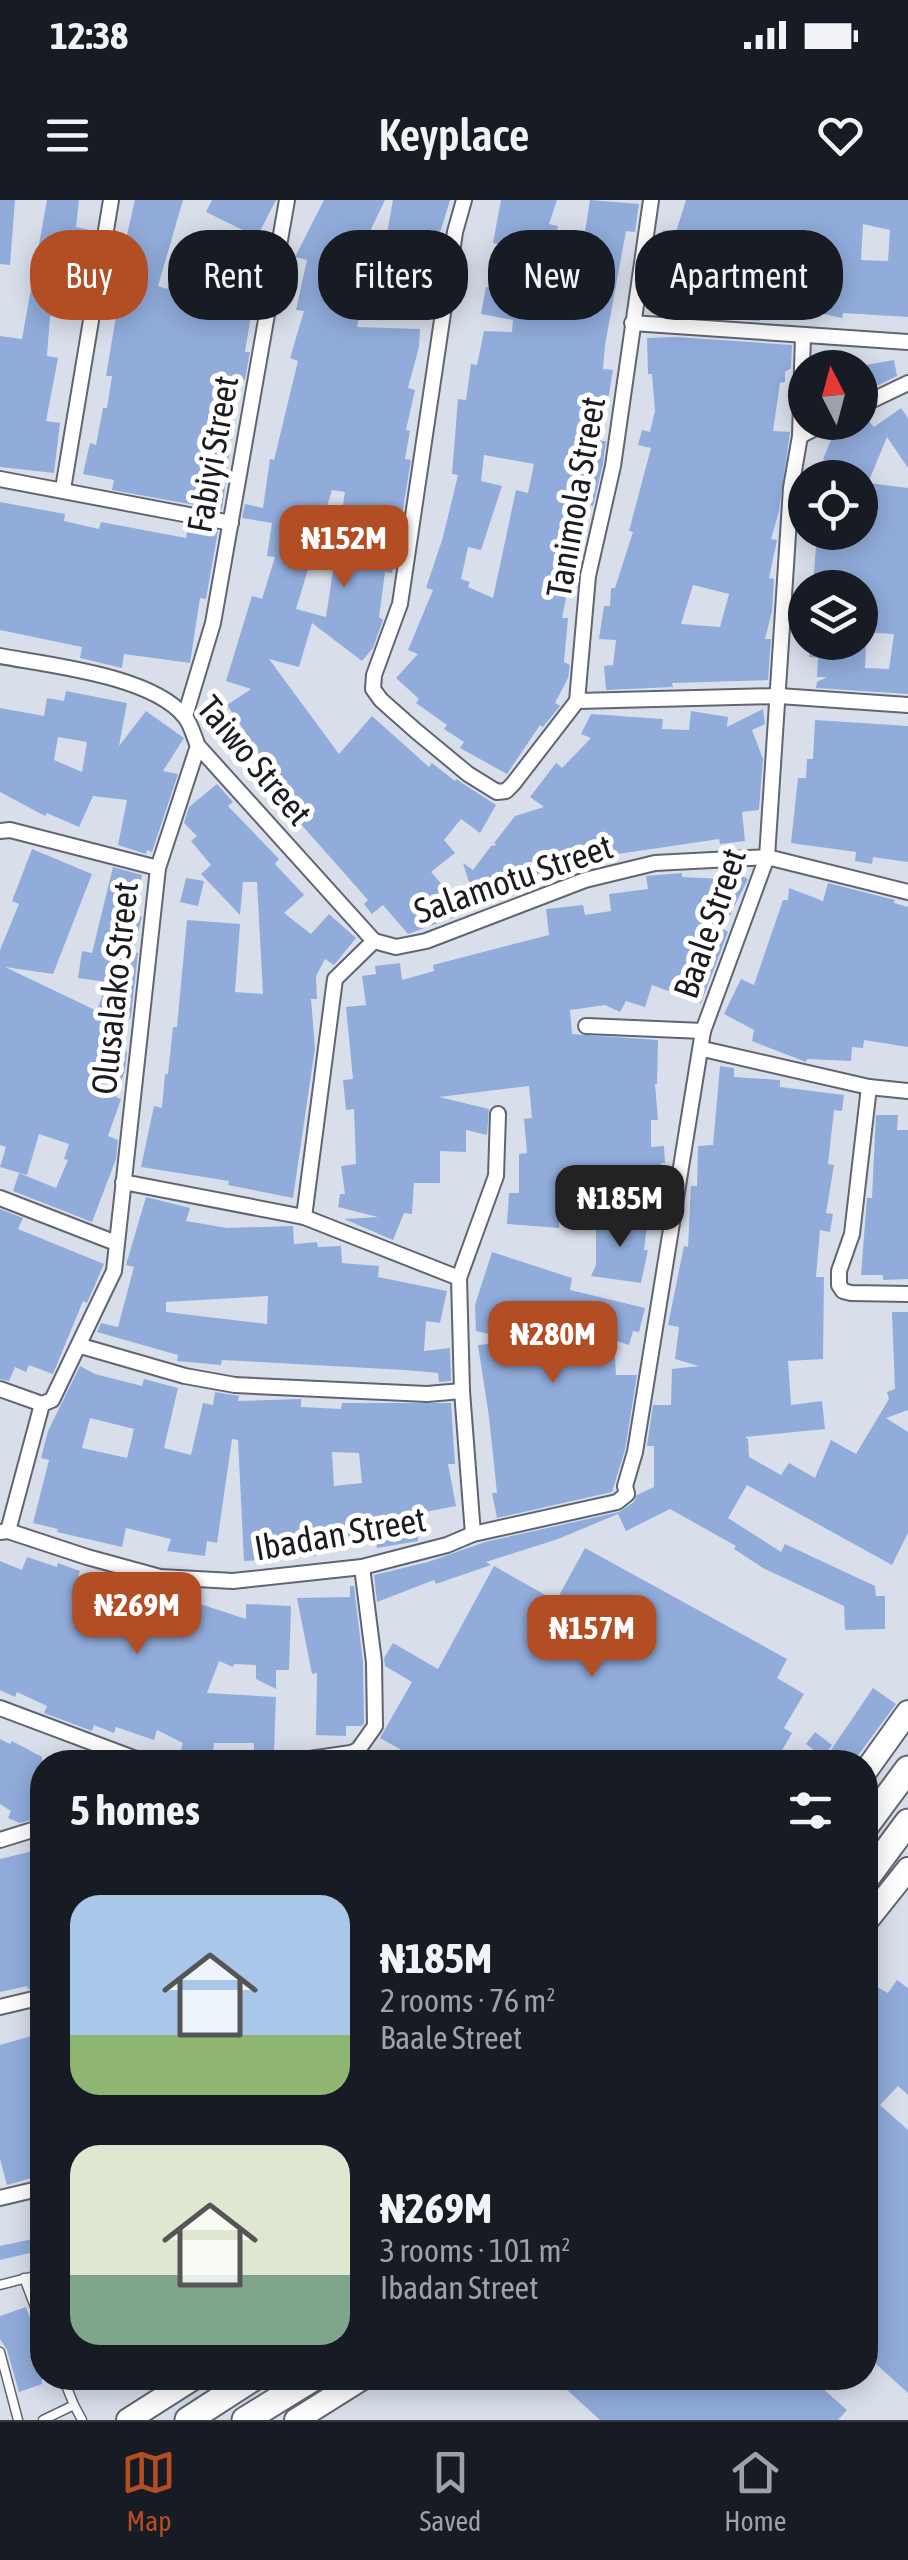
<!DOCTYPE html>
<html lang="en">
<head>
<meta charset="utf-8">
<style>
  body { margin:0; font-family:"Asap Condensed",sans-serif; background:#20242c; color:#f1f3f6; height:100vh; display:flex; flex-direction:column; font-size:38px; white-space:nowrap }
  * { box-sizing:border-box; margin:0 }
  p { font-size:32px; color:#9ea1a6 }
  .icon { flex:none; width:55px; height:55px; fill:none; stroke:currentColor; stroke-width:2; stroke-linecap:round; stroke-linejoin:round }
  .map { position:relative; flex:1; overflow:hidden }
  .details { position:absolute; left:30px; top:1550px; width:848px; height:640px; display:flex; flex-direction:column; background:#171b24; border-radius:40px; box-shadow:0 5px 25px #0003 }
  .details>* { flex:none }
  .guide { position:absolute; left:30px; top:30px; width:850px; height:90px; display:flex; gap:20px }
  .needle { width:65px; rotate:354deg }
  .fabs { position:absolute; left:788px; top:150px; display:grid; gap:20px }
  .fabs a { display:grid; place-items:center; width:90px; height:90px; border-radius:50%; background:#171b24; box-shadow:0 5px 25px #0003; font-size:50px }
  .price { position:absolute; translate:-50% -85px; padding:0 22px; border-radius:20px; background:#b34d23; color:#fff; font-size:32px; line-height:65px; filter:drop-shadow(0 2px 5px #0008) }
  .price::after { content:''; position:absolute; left:50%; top:60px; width:30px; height:22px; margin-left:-15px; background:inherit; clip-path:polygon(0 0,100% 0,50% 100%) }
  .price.active { background:#222; color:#fff }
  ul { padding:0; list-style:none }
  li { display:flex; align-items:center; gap:30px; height:250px; padding:0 40px }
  li span { display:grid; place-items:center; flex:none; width:280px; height:200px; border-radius:30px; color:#555 }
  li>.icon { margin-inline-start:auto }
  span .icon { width:120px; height:120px; fill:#fffc; stroke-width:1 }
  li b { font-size:42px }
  h2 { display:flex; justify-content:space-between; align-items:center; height:120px; padding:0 40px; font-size:42px }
  .chip { padding:0 35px; border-radius:40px; background:#171b24; box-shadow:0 5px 25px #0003; font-size:35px; line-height:90px }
  .chip.active { background:#b34d23; color:#fff }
  .status { display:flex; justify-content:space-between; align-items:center; height:70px; padding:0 50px; background:#171b24; direction:ltr }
  .status svg { height:28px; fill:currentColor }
  header { display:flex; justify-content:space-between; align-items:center; height:130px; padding:0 40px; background:#171b24; font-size:45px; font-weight:600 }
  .dock { display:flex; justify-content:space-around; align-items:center; height:140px; border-top:2px solid #363941; background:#171b24; font-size:28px; color:#9ea1a6 }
  .dock a { display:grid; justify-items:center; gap:5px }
  .dock .active { color:#b34d23 }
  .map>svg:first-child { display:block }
</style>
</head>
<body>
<div class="status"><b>12:38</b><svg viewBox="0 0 49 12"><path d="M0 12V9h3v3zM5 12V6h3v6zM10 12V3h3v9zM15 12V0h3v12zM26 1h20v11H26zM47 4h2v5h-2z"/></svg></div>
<header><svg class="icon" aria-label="menu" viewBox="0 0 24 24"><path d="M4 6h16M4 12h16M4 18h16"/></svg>Keyplace<svg class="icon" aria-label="heart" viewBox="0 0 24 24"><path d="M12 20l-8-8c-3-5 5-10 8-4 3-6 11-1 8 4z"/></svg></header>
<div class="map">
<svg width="908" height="2220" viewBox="0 0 908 2220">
  <rect width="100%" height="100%" fill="#d8dfeb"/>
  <g fill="#91acdb" fill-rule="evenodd">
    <polygon points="0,0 15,0 10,65 0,64"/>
    <polygon points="47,0 79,0 76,27 90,30 84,66 76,65 71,118 50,116 47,156 58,158 46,221 60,223 54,273 0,267 0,136 22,139"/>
    <polygon points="135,0 183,0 158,86 167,89 183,57 181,88 184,82 206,85 221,52 204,43 209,34 253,39 265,45 247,81 255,84 241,114 251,115 245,152 250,152 245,180 239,179 222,310 112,290 114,280 83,274 90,243 96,245 103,208 107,208 112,176 106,176 124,69 119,69"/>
    <polygon points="212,0 276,0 257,37 206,12"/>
    <path d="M324 0H385L347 79 366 83 357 127 420 129 419 147 408 188 415 190 406 230 410 231 405 259 411 260 401 322 395 321 392 373 385 372 379 417 383 420 373 448 362 461 312 423 299 467 269 459 339 554 372 516 429 567 432 563 455 581 456 579 496 605 480 633 461 619 444 640 455 653 431 672 459 704 450 712 454 717 408 734 383 705 372 714 364 704 368 700 284 605 242 540 248 536 227 505 251 489 226 481 252 396 262 399 275 357 267 356 272 323 242 318 245 304 263 308 270 259 274 260 298 161 290 158 304 111 296 110 307 60 295 57ZM332 290 345 292 326 417 296 409Z"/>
    <polygon points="393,0 450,0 436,46 434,70 423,68 415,102 376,95"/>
    <path d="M501 0H557L549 24 558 26 545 102 573 107 590 0 639 4 635 32 626 31 605 145 603 169 613 170 601 241H606L603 264 593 306 581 303 564 387 568 388 562 418H568L564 462 570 465 568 478 555 503 560 506 543 527 540 525 507 574 460 548 464 542 444 529 447 525 416 503 419 499 396 478 418 454 408 450 433 390 426 388 443 337 458 275 452 274 458 199 466 200 471 164 477 165 484 131 512 132 513 120 481 114 486 87 491 88 500 45 493 43ZM484 255 534 264 528 293 516 290 493 398 468 387 470 382 461 379 468 347 481 350 502 286 481 281Z"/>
    <path d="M686 0H908V117L843 113 842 118 806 110 804 117 762 108 760 121 746 120V114L714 106 717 91 733 92 741 51 676 32ZM863 24 890 30 888 61 861 60Z"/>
    <polygon points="663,30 678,33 667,89 684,93 681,111 648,104"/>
    <path d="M675 137 792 145 791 168 785 172V182L780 183 773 231 790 232 779 311 771 339 777 340 769 378 774 379 772 411 765 439H771L768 480 672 483 673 487 606 490 604 466 613 465 616 440 599 439 604 406H610L611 388H615L633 332 629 331 651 248 638 245 642 230 650 232 655 211 652 174H648L647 138ZM693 385 729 394 720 427 681 424Z"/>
    <polygon points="894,160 897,176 860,194 860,166"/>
    <polygon points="901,208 908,218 908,268 887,237 868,283 908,288 908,494 816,488 817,482 827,477 817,477 818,458 809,457 811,442 866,442 865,468 889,469 894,434 860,432 860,385 830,382 829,388 813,388 817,332 860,332 860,274 823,259 834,233 844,237 866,218 874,227"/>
    <polygon points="0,302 65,314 64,321 99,329 101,322 186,338 188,326 218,331 206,399 200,398 190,463 124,454 122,468 80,458 82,447 0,430"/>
    <path d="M66 491 127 503 119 546 146 511 184 538 163 571 178 574 152 652 147 650 146 654 118 645 127 600 93 596 79 627 47 613 45 616 0 592V508L44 516 47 498 64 501ZM58 537 87 542 82 572 54 560Z"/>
    <polygon points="763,509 765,524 752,530 763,559 759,610 742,612 745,641 720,644 719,639 591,658 591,661 564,666 565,669 536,681 522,685 521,680 473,695 463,663 473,670 491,646 497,645 494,643 515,616 544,607 530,597 556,563 562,568 591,538 581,534 591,514 663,519 662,529 689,530 691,511 728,517 727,527"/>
    <polygon points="815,520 908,526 908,662 873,657 872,664 855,661 856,652 791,643 798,578 806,578 807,559 813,559"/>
    <polygon points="217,584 233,602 228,606 279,659 275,664 304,695 284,713 311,734 329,714 356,738 334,765 325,759 316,776 317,799 311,799 315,848 293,998 228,985 229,981 141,967 154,906 162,908 165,874 168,874 173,827 177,827 187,720 240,724 235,792 263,794 257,682 243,682 240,715 201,674 211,665 191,641 197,636 184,623 189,607"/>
    <polygon points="32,649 92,674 53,774 5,767 97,811 107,782 78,778 82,751 92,753 113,667 142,675 134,715 142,717 133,752 138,753 131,816 130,819 118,815 104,844 127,852 125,870 116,897 121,899 108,936 118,940 116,959 92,1022 13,991 19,973 56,988 68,960 64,959 69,944 39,934 27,975 0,967 6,947 0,945 0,750 19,704 12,701"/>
    <polygon points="729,670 748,679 723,729 728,732 701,803 652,785 645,807 626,801 620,812 605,805 570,810 572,834 658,840 657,884 655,884 658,920 651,920 651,947 664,946 665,963 661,963 662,1000 572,1002 572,1014 560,1013 559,1028 507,1024 509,993 519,993 519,954 527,953 524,919 532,918 529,886 439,897 489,909 487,935 466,930 466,952 440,951 440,983 414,983 412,1014 404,1013 393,1040 344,1019 378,1017 338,1007 340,994 345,994 341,966 356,964 354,909 346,910 343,880 353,879 346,807 366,805 362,776 376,774 375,766 400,763 402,780 434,771 433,765 549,735 546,709 583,705 585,715 611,711 609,694 648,689 646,676 682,673 682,677 725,679"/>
    <polygon points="186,678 204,681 198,706 180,702"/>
    <polygon points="828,683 895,700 894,703 908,707 908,847 864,840 863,848 852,847 851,861 807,859 806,862 752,841 754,830 724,814 741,779 754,785 783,700 788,700 789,688 823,701"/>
    <polygon points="720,866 734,868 734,877 780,880 780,887 844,895 842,911 834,910 828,964 834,965 826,1013 833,1014 830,1032 820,1030 816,1077 824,1077 823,1159 788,1161 791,1205 822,1201 825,1229 745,1237 748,1239 749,1257 781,1275 789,1263 815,1278 831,1240 856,1254 889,1199 887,1192 895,1189 892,1112 908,1112 908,1210 886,1218 908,1232 908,1333 892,1365 747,1285 728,1318 781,1352 785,1344 875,1386 876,1396 885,1396 885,1429 845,1430 844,1406 763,1368 734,1349 736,1346 670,1309 626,1331 618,1314 558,1339 486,1362 491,1365 436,1384 434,1380 377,1402 374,1375 428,1362 485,1342 619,1312 634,1302 637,1295 654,1287 654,1246 647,1246 653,1205 671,1205 672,1169 699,1166 675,1159 679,1127 668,1125 684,1046 688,1047 691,986 697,986 698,946 713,945"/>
    <polygon points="876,915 898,915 897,930 908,930 908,1079 883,1080 883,1075 861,1075 867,998 872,998"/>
    <path d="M146 997 190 1008 186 1021 227 1028 293 1026 294 1044 317 1042 318 1047 341 1046 342 1063 379 1066 378 1077 447 1091 440 1123 426 1121 424 1151 450 1148 451 1181 439 1182 438 1173 405 1170 222 1160 221 1165 177 1161 178 1155 97 1132 101 1123 118 1127 134 1067 126 1065ZM268 1096 267 1124 166 1112V1102Z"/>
    <polygon points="0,1009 23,1018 18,1029 104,1064 87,1103 83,1101 53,1174 29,1165 26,1172 15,1167 9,1181 0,1179"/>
    <polygon points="596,1017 647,1024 644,1050 648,1050 641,1083 591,1076 596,1065"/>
    <polygon points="492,1052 572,1078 570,1090 645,1108 639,1132 633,1131 629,1145 614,1140 616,1175 637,1175 625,1250 612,1292 497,1318 492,1293 497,1293 489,1217 478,1145 521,1141 476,1131 475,1105"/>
    <path d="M80 1166 95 1174 142 1186 144 1179 178 1188 164 1248 191 1255 203 1203 213 1205 215 1192 239 1196 238 1201 301 1199V1207L341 1209 342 1203H451L455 1264H448L456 1306 425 1312 427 1325 417 1327 418 1341 377 1348 375 1335 346 1338V1345L315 1348 316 1356 244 1361 238 1240 232 1239 217 1343 207 1341 205 1356 167 1351 171 1339 126 1328 122 1347 57 1332 58 1329 33 1323 49 1260 41 1258 48 1231ZM90 1218 134 1229 127 1258 82 1248ZM332 1252 359 1253 362 1283 334 1286Z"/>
    <polygon points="585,1348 787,1459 777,1478 804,1494 784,1528 792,1533 775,1562 423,1562 380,1538 412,1482 385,1466 384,1458 393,1443 438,1469 494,1366 556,1401"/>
    <polygon points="27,1357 57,1367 58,1363 80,1371 78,1376 125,1388 127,1381 149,1390 151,1387 190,1404 191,1401 246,1419 246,1404 291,1406 289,1470 276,1470 276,1489 256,1479 256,1465 234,1464 233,1467 219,1461 207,1493 276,1497 274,1551 254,1550 254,1543 214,1543 213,1552 181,1550 183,1543 157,1530 154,1540 116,1527 114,1533 94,1525 92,1531 44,1513 47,1506 17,1492 15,1497 0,1490 0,1361 22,1370"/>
    <polygon points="350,1386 354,1386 363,1463 364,1523 362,1526 346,1526 346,1536 316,1535 317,1473 312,1474 297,1398 350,1397"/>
    <polygon points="873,1488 896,1504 853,1562 837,1562 827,1556"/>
    <polygon points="815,1532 832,1545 823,1557 806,1544"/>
    <polygon points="0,1539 10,1544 12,1541 42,1557 42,1617 20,1623 8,1618 11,1611 0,1604"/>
    <polygon points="33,1651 42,1651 42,1787 28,1789 27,1786 0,1792 0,1659"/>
    <polygon points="897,1780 908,1788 908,1895 898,1886 880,1905 908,1930 908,2193 865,2154 865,1879 877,1866 865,1857 865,1802 875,1786 888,1793"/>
    <polygon points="42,1833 42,1975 7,1985 0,1959 0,1845"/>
    <polygon points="42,2037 42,2050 0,2060 0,2046"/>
    <polygon points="26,2107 42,2153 42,2184 19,2192 7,2150 0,2139 0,2116"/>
    <polygon points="554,2178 811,2178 847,2210 838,2220 600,2220"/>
  </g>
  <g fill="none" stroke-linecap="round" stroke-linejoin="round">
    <defs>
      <g id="service">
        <polyline points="24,2078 42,2125"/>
        <polyline points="0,2085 42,2074"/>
        <polyline points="0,2152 18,2220"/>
        <polyline points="63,2178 74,2205"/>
        <polyline points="43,2220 74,2205 82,2220"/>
      </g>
      <g id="minor">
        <polyline points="464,0 455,32 400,404 374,475 373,489 381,500 416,531 468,574 497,592 506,591 513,584 577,501 588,376 613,266 651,0"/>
        <polyline points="632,123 908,142"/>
        <polyline points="860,206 908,183"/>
        <polyline points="800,236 827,222"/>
        <polyline points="0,279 231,323"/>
        <polyline points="63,289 111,0"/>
        <path d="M0 456C49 465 153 476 185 517 191 524 194 537 198 546L374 741"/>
        <polyline points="577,501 779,496 908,505"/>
        <polyline points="185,516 213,423 287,0"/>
        <polyline points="0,631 10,630 158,668"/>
        <polyline points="374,741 396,747 426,741 585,680 655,663 767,657 908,692"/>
        <polyline points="586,826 703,831"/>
        <polyline points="703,849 869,887 908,891"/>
        <polyline points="869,887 852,1034 839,1071 839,1085 843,1091 851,1093 908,1094"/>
        <polyline points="123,982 304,1017 459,1078"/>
        <polyline points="0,998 116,1043"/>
        <polyline points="304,1017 335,779 374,741"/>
        <polyline points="81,1146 185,1176 235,1185 427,1194 462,1191"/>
        <polyline points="0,1189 42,1204 52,1200 114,1071 158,668 198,546"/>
        <polyline points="8,1331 42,1204"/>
        <polyline points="0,1332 8,1331 87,1357 160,1377 233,1381 362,1367 447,1345 473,1334 617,1302 627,1294 625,1286 635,1252 703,831 767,657 791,288 800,236 803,135"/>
        <polyline points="473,1334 462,1191 459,1078 496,976 498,914"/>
        <polyline points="0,1508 144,1562"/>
        <polyline points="289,1562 351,1553 358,1550 375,1526 374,1462 362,1367"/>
        <polyline points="0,1640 42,1627"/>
        <polyline points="0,1807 42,1797"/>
        <polyline points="0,1998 42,1988"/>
      </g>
      <g id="primary">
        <polyline points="865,1572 908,1512"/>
        <polyline points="865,1723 908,1669"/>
        <polyline points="128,2220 194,2178"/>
        <polyline points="296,2220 363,2178"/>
      </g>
      <g id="motorway">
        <polyline points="865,1627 908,1569"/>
        <polyline points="865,1680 908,1622"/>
        <polyline points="188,2220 253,2178"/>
        <polyline points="245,2220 313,2178"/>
      </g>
    </defs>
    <use href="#service" stroke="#606671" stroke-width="11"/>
    <use href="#minor" stroke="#606671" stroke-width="18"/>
    <use href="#primary" stroke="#606671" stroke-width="26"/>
    <use href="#motorway" stroke="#606671" stroke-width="29"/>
    <use href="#service" stroke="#fff" stroke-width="8"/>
    <use href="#minor" stroke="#fff" stroke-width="14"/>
    <use href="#primary" stroke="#fff" stroke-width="22"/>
    <use href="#motorway" stroke="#fff" stroke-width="25"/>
  </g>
  <g text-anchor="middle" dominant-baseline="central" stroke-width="10" stroke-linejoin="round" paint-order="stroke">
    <g font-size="35" fill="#1a1c21" stroke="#fff">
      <text transform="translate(212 254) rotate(-80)">Fabiyi Street</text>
      <text transform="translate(575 297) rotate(-80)">Tanimola Street</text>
      <text transform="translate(255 560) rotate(50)">Taiwo Street</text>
      <text transform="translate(513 678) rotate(-19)">Salamotu Street</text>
      <text transform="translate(709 723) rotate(-71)">Baale Street</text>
      <text transform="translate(114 788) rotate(-84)">Olusalako Street</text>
      <text transform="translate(340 1333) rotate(-10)">Ibadan Street</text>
    </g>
  </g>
</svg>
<div class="fabs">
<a><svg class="needle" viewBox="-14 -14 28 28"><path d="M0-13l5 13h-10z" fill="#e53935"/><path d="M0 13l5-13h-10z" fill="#9ea1a6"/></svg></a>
<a><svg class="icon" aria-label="locate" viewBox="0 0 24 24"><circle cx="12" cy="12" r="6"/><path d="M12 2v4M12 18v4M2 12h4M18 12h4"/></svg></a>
<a><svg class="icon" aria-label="layers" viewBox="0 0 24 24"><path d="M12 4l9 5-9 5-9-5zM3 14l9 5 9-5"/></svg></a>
</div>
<b class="price" style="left:344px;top:390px">₦152M</b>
<b class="price active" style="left:620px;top:1050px">₦185M</b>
<b class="price" style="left:553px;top:1186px">₦280M</b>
<b class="price" style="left:137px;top:1457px">₦269M</b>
<b class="price" style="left:592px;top:1480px">₦157M</b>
<div class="guide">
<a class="chip active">Buy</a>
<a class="chip">Rent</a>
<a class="chip">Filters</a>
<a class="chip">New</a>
<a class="chip">Apartment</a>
</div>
<section class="details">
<h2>5 homes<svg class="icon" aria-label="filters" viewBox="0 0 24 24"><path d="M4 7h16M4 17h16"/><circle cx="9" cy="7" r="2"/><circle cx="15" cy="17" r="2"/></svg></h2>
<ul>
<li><span style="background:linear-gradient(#a9c7e8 70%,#8fb573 0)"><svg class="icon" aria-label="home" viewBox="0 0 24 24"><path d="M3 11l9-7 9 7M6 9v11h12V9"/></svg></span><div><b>₦185M</b><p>2 rooms · 76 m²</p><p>Baale Street</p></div></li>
<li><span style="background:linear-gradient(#dfe7d0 65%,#7fa58c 0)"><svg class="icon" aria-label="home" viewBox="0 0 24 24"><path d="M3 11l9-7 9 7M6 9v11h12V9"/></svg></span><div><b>₦269M</b><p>3 rooms · 101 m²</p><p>Ibadan Street</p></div></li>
</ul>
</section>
</div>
<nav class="dock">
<a class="active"><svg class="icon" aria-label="map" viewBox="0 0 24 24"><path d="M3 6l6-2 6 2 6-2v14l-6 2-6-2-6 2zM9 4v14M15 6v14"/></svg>Map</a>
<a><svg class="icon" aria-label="saved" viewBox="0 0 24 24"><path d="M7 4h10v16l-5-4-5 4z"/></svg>Saved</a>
<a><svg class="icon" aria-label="home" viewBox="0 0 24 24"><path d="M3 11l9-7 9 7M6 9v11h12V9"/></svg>Home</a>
</nav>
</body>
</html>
